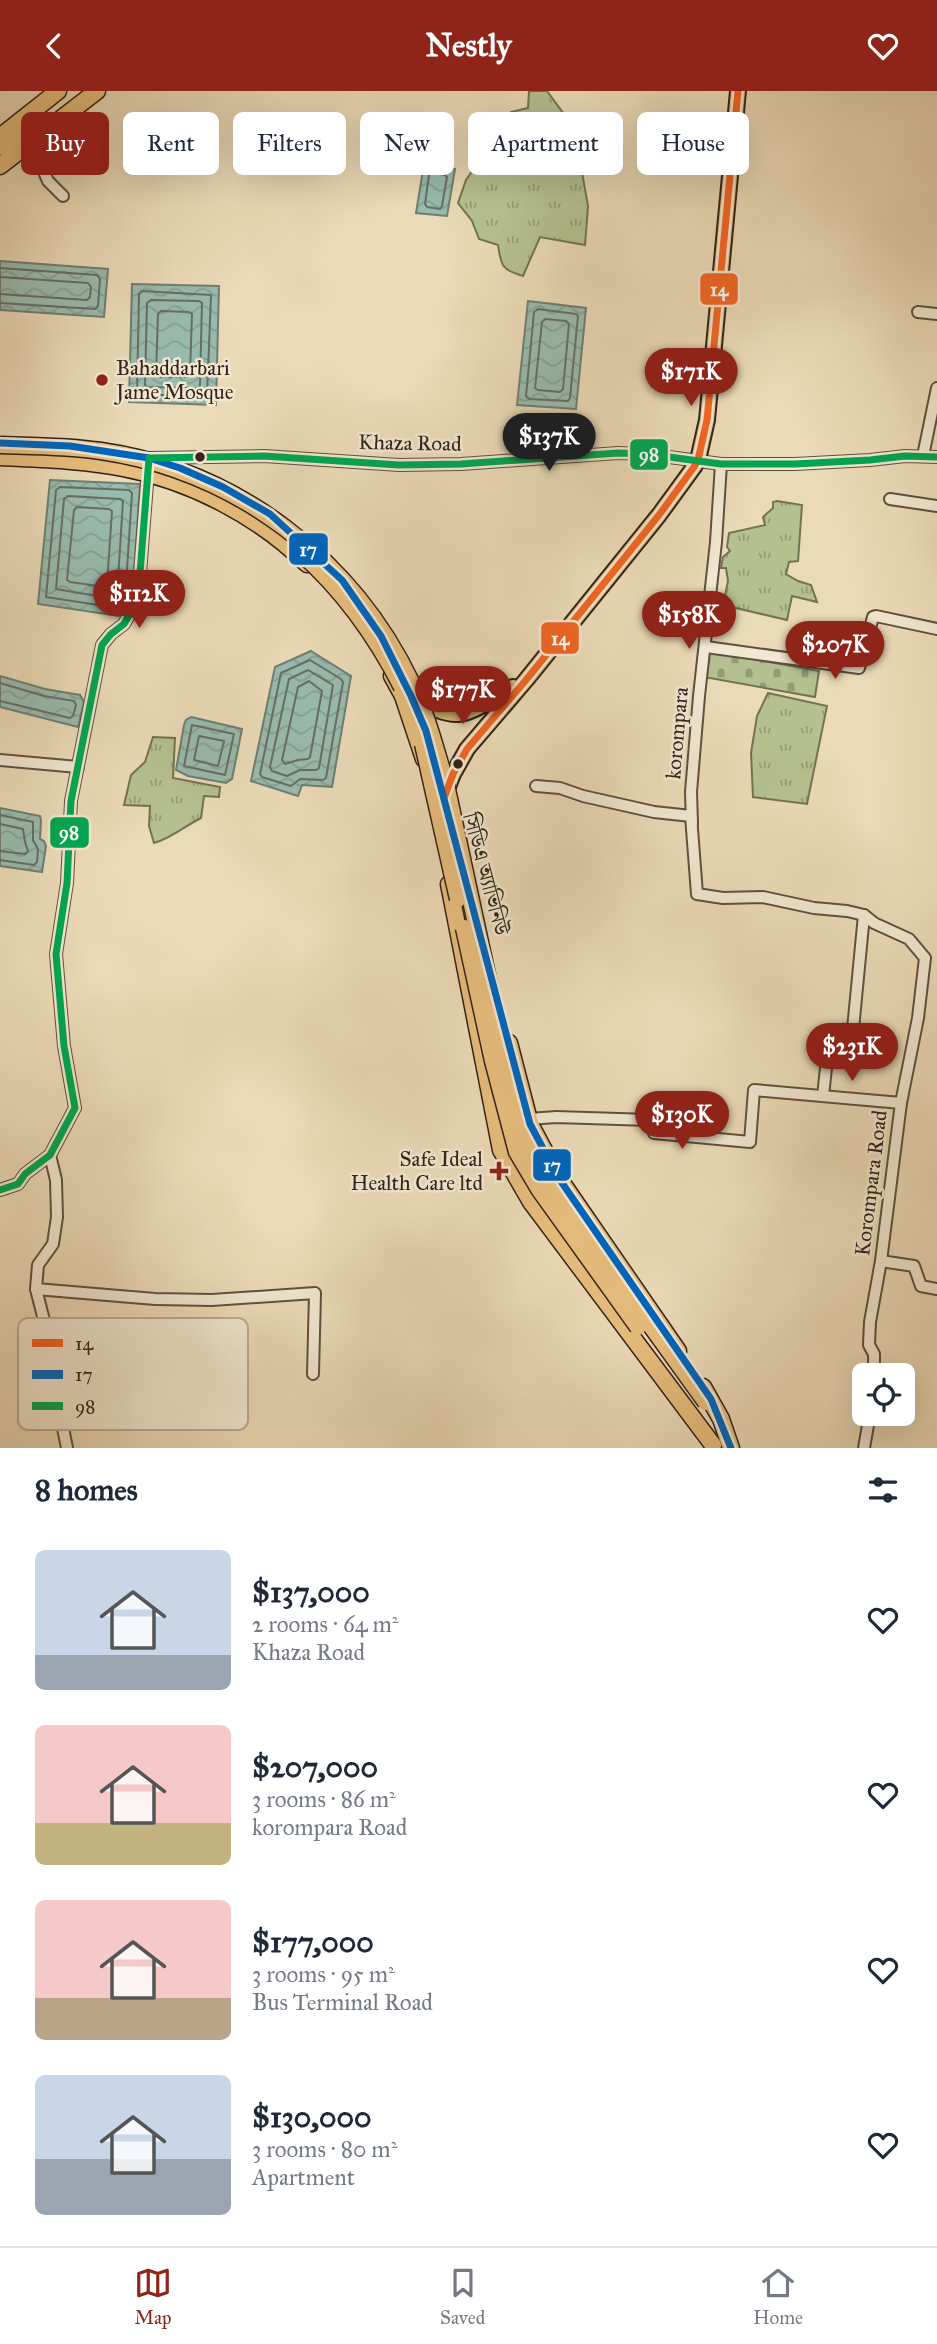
<!DOCTYPE html>
<html lang="en">
<head>
<meta charset="utf-8">
<style>
  body { margin:0; font-family:"IM FELL Great Primer","Noto Serif Bengali",serif; background:#f2f2f3; color:#1f2937; height:100vh; display:flex; flex-direction:column; font-size:26px; white-space:nowrap }
  * { box-sizing:border-box; margin:0 }
  p { font-size:23px; color:#747a83 }
  .icon { flex:none; width:38px; height:38px; fill:none; stroke:currentColor; stroke-width:2; stroke-linecap:round; stroke-linejoin:round }
  .map { position:relative; height:1357px; overflow:hidden }
  .panel { display:flex; flex-direction:column; background:#fff; flex:1 }
  .panel>* { flex:none }
  .banner { position:absolute; left:21px; top:21px; width:896px; height:63px; display:flex; gap:14px }
  .buttons { position:absolute; left:852px; top:1272px; display:grid; gap:14px }
  .buttons a { display:grid; place-items:center; width:63px; height:63px; border-radius:10px; background:#fff; box-shadow:0 7px 28px #0002; font-size:35px }
  .price { position:absolute; translate:-50% -60px; padding:0 16px; border-radius:24px; background:#8f2418; color:#fff; font-size:23px; line-height:46px; filter:drop-shadow(0 2px 4px #0008) }
  .price::after { content:''; position:absolute; left:50%; top:42px; width:21px; height:16px; margin-left:-10px; background:inherit; clip-path:polygon(0 0,100% 0,50% 100%) }
  .price.current { background:#222; color:#fff }
  ul { padding:0; list-style:none }
  li { display:flex; align-items:center; gap:21px; height:175px; padding:0 35px }
  li span { display:grid; place-items:center; flex:none; width:196px; height:140px; border-radius:10px; color:#555 }
  li>.icon { margin-inline-start:auto }
  span .icon { width:84px; height:84px; fill:#fffc; stroke-width:1 }
  li b { font-size:30px }
  h2 { display:flex; justify-content:space-between; align-items:center; height:84px; padding:0 35px; font-size:30px }
  .chip { padding:0 24px; border-radius:10px; background:#fff; box-shadow:0 7px 28px #0002; font-size:24px; line-height:63px }
  .chip.current { background:#8f2418; color:#fff }
  header { display:flex; justify-content:space-between; align-items:center; height:91px; padding:0 35px; background:#8f2418; color:#fff; font-size:32px; font-weight:700 }
  .dock { display:flex; justify-content:space-around; align-items:center; height:98px; border-top:2px solid #e0e1e3; background:#fff; font-size:19px; color:#747a83 }
  .dock a { display:grid; justify-items:center; gap:4px }
  .dock .current { color:#8f2418 }
  .map>svg:first-child { display:block }
</style>
</head>
<body>
<header><svg class="icon" aria-label="back" viewBox="0 0 24 24"><path d="M15 5l-7 7 7 7"/></svg>Nestly<svg class="icon" aria-label="heart" viewBox="0 0 24 24"><path d="M12 20l-8-8c-3-5 5-10 8-4 3-6 11-1 8 4z"/></svg></header>
<div class="map">
<svg width="937" height="1357" viewBox="0 0 937 1357">
  <defs>
    <pattern id="grass-tufts" width="24" height="20" patternUnits="userSpaceOnUse" patternTransform="scale(1.75)"><rect width="24" height="20" fill="#b5c090"/><path d="M3 7l-1-3M5 7V3M7 7l1-3M15 17l-1-3M17 17v-4M19 17l1-3" fill="none" stroke="#949c75"/></pattern>
    <pattern id="cemetery-stones" width="16" height="16" patternUnits="userSpaceOnUse" patternTransform="scale(1.75)"><rect width="16" height="16" fill="#b5c090"/><path d="M2 7V4a2 2 0 0 1 4 0v3zM10 15v-3a2 2 0 0 1 4 0v3z" fill="#949c75"/></pattern>
    <pattern id="water-waves" width="16" height="10" patternUnits="userSpaceOnUse" patternTransform="scale(1.75)"><rect width="16" height="10" fill="#98bbad"/><path d="M0 5q4-4 8 0t8 0" fill="none" stroke="#83a094"/></pattern>
  </defs>
  <rect width="100%" height="100%" fill="#ebdab7"/>
  <filter id="stains"><feTurbulence type="fractalNoise" baseFrequency=".00286" numOctaves="4"/><feColorMatrix values="0 0 0 0 .2 0 0 0 0 .09 0 0 0 0 .02 0 0 0 .5 -.17"/></filter>
  <radialGradient id="worn" r=".72"><stop offset=".6" stop-color="#630" stop-opacity="0"/><stop offset="1" stop-color="#630" stop-opacity=".3"/></radialGradient>
  <g fill="url(#grass-tufts)" stroke="#747154" stroke-width="2">
    <path d="M529 0H547L574 37 588 115 585 154 540 146 523 185C502 179 501 175 498 154L479 148 472 130 458 112 466 89 486 60 493 42 511 30V21L528 17Z"/>
    <polygon points="777,410 802,414 798,470 789,471 786,483 798,490 811,494 817,511 792,505 787,529 723,514 728,490 726,477 721,477 723,466 730,460 727,456 729,442 765,434 763,426 773,417 773,411"/>
    <polygon points="768,602 827,615 807,713 753,706 751,662 757,625"/>
    <path d="M153 646 175 647 173 687 220 696 219 706 204 705 201 727C185 735 170 748 154 752L149 735 150 715 124 714 131 684 145 671Z"/>
  </g>
  <polygon fill="url(#cemetery-stones)" stroke="#747154" stroke-width="2" points="708,560 819,580 815,606 704,586"/>
  <g fill="url(#water-waves)" stroke="#6f7e72" stroke-width="2">
    <polygon points="424,73 455,78 447,125 416,122"/>
    <polygon points="0,170 108,178 104,226 0,219"/>
    <polygon points="132,193 219,195 216,314 129,311"/>
    <polygon points="528,210 586,217 576,318 517,314"/>
    <polygon points="50,389 140,393 132,514 119,525 38,513"/>
    <polygon points="311,560 351,585 332,696 302,694 298,705 251,690 275,576"/>
    <polygon points="0,585 45,598 80,604 84,611 78,636 0,616"/>
    <polygon points="191,626 242,638 232,688 226,692 188,685 176,679 184,634 186,629"/>
    <polygon points="0,717 40,725 41,729 40,748 44,750 46,755 42,781 0,775"/>
  </g>
  <g fill="none" stroke-linecap="round" stroke-linejoin="round">
    <g stroke="#656e63" stroke-width="2">
      <polygon points="433,81 445,84 447,86 442,115 440,118 427,116 425,113 429,84"/>
      <polyline points="0,177 97,184 100,188 98,215 95,218 0,212"/>
      <polyline points="0,186 88,192 91,196 90,206 87,209 0,203"/>
      <polygon points="142,200 211,204 207,306 137,303 139,203"/>
      <polygon points="151,209 199,210 202,212 200,294 198,297 148,296 145,294 147,212"/>
      <polygon points="538,218 576,223 578,225 570,307 568,310 529,308 526,305 534,221"/>
      <polygon points="161,220 189,221 192,223 190,283 188,286 159,286 156,284 158,223"/>
      <polygon points="545,228 566,230 569,233 563,298 560,301 538,299 535,297 542,231"/>
      <polygon points="60,396 129,399 132,402 125,509 118,517 46,506 56,399"/>
      <polygon points="68,405 120,408 123,410 117,505 115,508 56,498 64,408"/>
      <polygon points="77,416 109,418 112,420 107,493 105,496 70,491 67,489 74,419"/>
      <polygon points="310,569 341,588 343,591 326,687 323,689 300,688 291,695 262,686 260,683 281,582"/>
      <polygon points="308,579 333,594 319,677 316,679 300,679 287,685 272,680 270,676 289,588"/>
      <polygon points="309,590 322,600 310,666 308,668 298,669 285,673 282,669 298,596"/>
      <polyline points="0,592 44,605 74,610 76,614 73,625 70,627 0,610"/>
      <polygon points="192,634 234,643 225,684 184,675"/>
      <polygon points="199,645 224,650 218,675 194,669"/>
      <polyline points="0,724 33,731 33,749 38,758 37,771 34,774 0,769"/>
      <polyline points="0,733 23,738 25,751 28,760 25,763 0,760"/>
    </g>
    <defs>
      <g id="minor">
        <polyline points="31,51 48,90 63,105"/>
        <polyline points="918,221 937,223"/>
        <polyline points="923,365 937,297"/>
        <polyline points="890,408 937,415"/>
        <polyline points="706,556 859,577 873,526 876,525 937,538"/>
        <polyline points="0,669 78,676"/>
        <polyline points="536,695 560,697 583,705 654,721 691,725 697,803 723,807 763,806 814,817 847,820 864,824 874,832 909,848 925,867 918,927 901,1012 881,1170 870,1231 869,1254 874,1263 874,1284"/>
        <polyline points="692,732 691,701 699,605 716,451 721,373"/>
        <polyline points="823,1005 830,940 853,938 864,824"/>
        <polyline points="529,1028 556,1026 650,1029 654,1042 750,1051 754,999 901,1012"/>
        <polyline points="50,1064 56,1089 57,1126 53,1153 38,1174 36,1198 48,1245 54,1293 67,1357"/>
        <polyline points="0,1099 18,1093 25,1083 50,1064 75,1017 64,955 56,863 67,792 71,710 102,554 111,543 124,533 138,508 149,367 264,365 399,374 461,373 618,362 647,363 721,373 795,373 870,369 905,365 937,366"/>
        <polyline points="881,1170 914,1175 921,1195 937,1198"/>
        <polyline points="36,1198 155,1208 212,1209 315,1202 313,1283"/>
        <polyline points="864,1357 870,1323"/>
      </g>
      <g id="major">
        <polyline points="0,57 16,45 27,28"/>
        <path d="M415 607C462 637 469 620 513 596"/>
        <polyline points="446,701 453,683 467,658 526,589 659,424 694,376 698,369 707,329 738,0"/>
      </g>
      <g id="highway">
        <polyline points="0,46 58,0"/>
        <polyline points="0,75 97,0"/>
        <path d="M0 366C40 368 84 369 123 377 191 390 258 425 307 473"/>
        <polyline points="392,585 403,605 424,668"/>
        <polyline points="449,793 501,1059 531,1111 713,1354"/>
        <polyline points="509,952 530,1033 560,1089 678,1260"/>
        <polyline points="703,1296 721,1328 731,1357"/>
      </g>
    </defs>
    <use href="#minor" stroke="#605040" stroke-width="14"/>
    <use href="#major" stroke="#322219" stroke-width="18"/>
    <use href="#highway" stroke="#322219" stroke-width="19"/>
    <use href="#minor" stroke="#f2e7d0" stroke-width="10"/>
    <use href="#major" stroke="#e6bd7c" stroke-width="14"/>
    <use href="#highway" stroke="#e6bd7c" stroke-width="16"/>
    <defs>
      <g id="highway-bridge">
        <path d="M0 354C34 355 68 355 101 360 238 380 353 469 412 593 427 624 435 657 445 689L519 1032C532 1061 545 1087 563 1113L706 1311"/>
        <path d="M300 461C343 499 376 545 402 596"/>
        <polyline points="423,653 458,808"/>
        <polyline points="464,837 493,970 517,1061 539,1098 638,1236"/>
      </g>
    </defs>
    <use href="#highway-bridge" stroke="#322219" stroke-width="19" stroke-linecap="butt"/>
    <use href="#highway-bridge" stroke="#e6bd7c" stroke-width="16"/>
    <defs>
      <polyline id="bus-1" points="444,707 453,683 467,658 526,589 659,424 694,376 698,369 707,329 738,0"/>
      <polyline id="bus-2" points="0,352 70,355 149,367 180,377 223,396 270,423 342,489 381,545 411,605 426,640 530,1033 560,1089 711,1308 731,1357"/>
      <polyline id="bus-3" points="0,1099 18,1093 25,1083 50,1064 75,1017 64,955 56,863 67,792 71,710 102,554 111,543 124,533 138,508 149,367 264,365 399,374 461,373 618,362 647,363 721,373 795,373 870,369 905,365 937,366"/>
    </defs>
    <use href="#bus-1" stroke="#f2e7d0" stroke-width="12"/>
    <use href="#bus-2" stroke="#f2e7d0" stroke-width="12"/>
    <use href="#bus-3" stroke="#f2e7d0" stroke-width="12"/>
    <use href="#bus-1" stroke="#f26522" stroke-width="7"/>
    <use href="#bus-2" stroke="#0065bd" stroke-width="7"/>
    <use href="#bus-3" stroke="#00a651" stroke-width="7"/>
  </g>
  <g fill="#8f2418" stroke="#f2e7d0" stroke-width="2.5">
    <circle cx="102" cy="289" r="7"/>
    <path d="M495.5 1069.5h7v7h7v7h-7v7h-7v-7h-7v-7h7z"/>
  </g>
  <g fill="#322219" stroke="#f2e7d0" stroke-width="2.5">
    <circle cx="200" cy="366" r="6"/>
    <circle cx="458" cy="673" r="6"/>
  </g>
  <g text-anchor="middle" dominant-baseline="central" stroke-width="5" stroke-linejoin="round" paint-order="stroke">
    <g font-size="21" fill="#322219" stroke="#f2e7d0" text-anchor="start">
      <text x="116" y="277">Bahaddarbari<tspan x="116" dy="24">Jame Mosque</tspan></text>
      <text x="483" y="1068" text-anchor="end">Safe Ideal<tspan x="483" dy="24">Health Care ltd</tspan></text>
    </g>
    <g font-size="21" fill="#322219" stroke="#f2e7d0">
      <text transform="translate(410 352) rotate(1)">Khaza Road</text>
      <text transform="translate(677 642) rotate(-85)">korompara</text>
      <text transform="translate(486 783) rotate(75)">সিডিএ অ্যাভিনিউ</text>
      <text transform="translate(871 1092) rotate(-83)">Korompara Road</text>
    </g>
  </g>
  <rect x="18" y="1227" width="230" height="112" rx="10" fill="#f2e7d0" stroke="#b8ac99" stroke-width="2"/>
  <rect x="32" y="1248" width="31" height="8" fill="#f26522"/>
  <rect x="32" y="1279" width="31" height="9" fill="#0065bd"/>
  <rect x="32" y="1311" width="31" height="8" fill="#00a651"/>
  <g font-size="19" fill="#322219">
    <text x="75" y="1259">14</text>
    <text x="75" y="1290">17</text>
    <text x="75" y="1322">98</text>
  </g>
  <g stroke="#f2e7d0" stroke-width="2.5">
    <rect x="699" y="181" width="40" height="34" rx="7" fill="#f26522"/>
    <rect x="629" y="347" width="40" height="33" rx="7" fill="#00a651"/>
    <rect x="288" y="441" width="41" height="34" rx="7" fill="#0065bd"/>
    <rect x="540" y="530" width="40" height="34" rx="7" fill="#f26522"/>
    <rect x="49" y="725" width="41" height="33" rx="7" fill="#00a651"/>
    <rect x="532" y="1057" width="40" height="34" rx="7" fill="#0065bd"/>
  </g>
  <g font-size="19" text-anchor="middle" font-weight="bold" fill="#fff">
    <text x="719" y="205">14</text>
    <text x="649" y="370">98</text>
    <text x="308" y="465">17</text>
    <text x="560" y="554">14</text>
    <text x="69" y="748">98</text>
    <text x="552" y="1081">17</text>
  </g>
  <rect width="100%" height="100%" filter="url(#stains)"/>
  <rect width="100%" height="100%" fill="url(#worn)"/>
</svg>
<div class="buttons">
<a><svg class="icon" aria-label="locate" viewBox="0 0 24 24"><circle cx="12" cy="12" r="6"/><path d="M12 2v4M12 18v4M2 12h4M18 12h4"/></svg></a>
</div>
<b class="price" style="left:691px;top:317px">$171K</b>
<b class="price current" style="left:549px;top:382px">$137K</b>
<b class="price" style="left:139px;top:539px">$112K</b>
<b class="price" style="left:689px;top:560px">$158K</b>
<b class="price" style="left:835px;top:590px">$207K</b>
<b class="price" style="left:463px;top:635px">$177K</b>
<b class="price" style="left:852px;top:992px">$231K</b>
<b class="price" style="left:682px;top:1060px">$130K</b>
<div class="banner">
<a class="chip current">Buy</a>
<a class="chip">Rent</a>
<a class="chip">Filters</a>
<a class="chip">New</a>
<a class="chip">Apartment</a>
<a class="chip">House</a>
</div>
</div>
<section class="panel">
<h2>8 homes<svg class="icon" aria-label="filters" viewBox="0 0 24 24"><path d="M4 7h16M4 17h16"/><circle cx="9" cy="7" r="2"/><circle cx="15" cy="17" r="2"/></svg></h2>
<ul>
<li><span style="background:linear-gradient(#c9d6e8 75%,#9aa5b1 0)"><svg class="icon" aria-label="home" viewBox="0 0 24 24"><path d="M3 11l9-7 9 7M6 9v11h12V9"/></svg></span><div><b>$137,000</b><p>2 rooms · 64 m²</p><p>Khaza Road</p></div><svg class="icon" aria-label="heart" viewBox="0 0 24 24"><path d="M12 20l-8-8c-3-5 5-10 8-4 3-6 11-1 8 4z"/></svg></li>
<li><span style="background:linear-gradient(#f6c9c9 70%,#c2b280 0)"><svg class="icon" aria-label="home" viewBox="0 0 24 24"><path d="M3 11l9-7 9 7M6 9v11h12V9"/></svg></span><div><b>$207,000</b><p>3 rooms · 86 m²</p><p>korompara Road</p></div><svg class="icon" aria-label="heart" viewBox="0 0 24 24"><path d="M12 20l-8-8c-3-5 5-10 8-4 3-6 11-1 8 4z"/></svg></li>
<li><span style="background:linear-gradient(#f6c9c9 70%,#b9a48a 0)"><svg class="icon" aria-label="home" viewBox="0 0 24 24"><path d="M3 11l9-7 9 7M6 9v11h12V9"/></svg></span><div><b>$177,000</b><p>3 rooms · 95 m²</p><p>Bus Terminal Road</p></div><svg class="icon" aria-label="heart" viewBox="0 0 24 24"><path d="M12 20l-8-8c-3-5 5-10 8-4 3-6 11-1 8 4z"/></svg></li>
<li><span style="background:linear-gradient(#c9d6e8 60%,#9aa5b1 0)"><svg class="icon" aria-label="home" viewBox="0 0 24 24"><path d="M3 11l9-7 9 7M6 9v11h12V9"/></svg></span><div><b>$130,000</b><p>3 rooms · 80 m²</p><p>Apartment</p></div><svg class="icon" aria-label="heart" viewBox="0 0 24 24"><path d="M12 20l-8-8c-3-5 5-10 8-4 3-6 11-1 8 4z"/></svg></li>
</ul>
</section>
<nav class="dock">
<a class="current"><svg class="icon" aria-label="map" viewBox="0 0 24 24"><path d="M3 6l6-2 6 2 6-2v14l-6 2-6-2-6 2zM9 4v14M15 6v14"/></svg>Map</a>
<a><svg class="icon" aria-label="saved" viewBox="0 0 24 24"><path d="M7 4h10v16l-5-4-5 4z"/></svg>Saved</a>
<a><svg class="icon" aria-label="home" viewBox="0 0 24 24"><path d="M3 11l9-7 9 7M6 9v11h12V9"/></svg>Home</a>
</nav>
</body>
</html>
